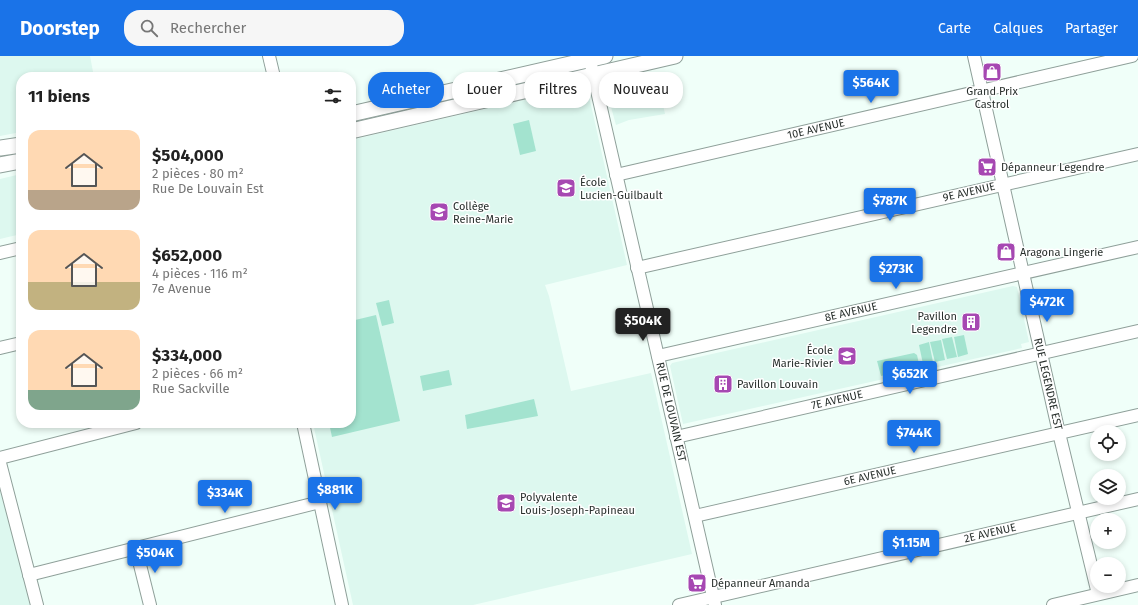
<!DOCTYPE html>
<html lang="fr">
<head>
<meta charset="utf-8">
<style>
  body { margin:0; font-family:"Fira Sans",sans-serif; background:#f6f6f6; color:#222; height:100vh; display:flex; flex-direction:column; font-size:15px; white-space:nowrap }
  * { box-sizing:border-box; margin:0 }
  p { font-size:13px; color:#767676 }
  .icon { flex:none; width:22px; height:22px; fill:none; stroke:currentColor; stroke-width:2; stroke-linecap:round; stroke-linejoin:round }
  .map { position:relative; flex:1; overflow:hidden }
  .panel { position:absolute; left:16px; top:16px; width:340px; height:356px; display:flex; flex-direction:column; background:#fff; border-radius:16px; box-shadow:0 2px 6px #0003 }
  .panel>* { flex:none }
  .top-card { position:absolute; left:368px; top:16px; width:380px; height:36px; display:flex; gap:8px }
  .buttons { position:absolute; left:1090px; top:369px; display:grid; gap:8px }
  .buttons a { display:grid; place-items:center; width:36px; height:36px; border-radius:50%; background:#fff; box-shadow:0 2px 6px #0003; font-size:20px }
  .price { position:absolute; translate:-50% -34px; padding:0 9px; border-radius:4px; background:#1a73e8; color:#fff; font-size:13px; line-height:26px; filter:drop-shadow(0 1px 2px #0008) }
  .price::after { content:''; position:absolute; left:50%; top:24px; width:12px; height:9px; margin-left:-6px; background:inherit; clip-path:polygon(0 0,100% 0,50% 100%) }
  .price.active { background:#222; color:#fff }
  ul { padding:0; list-style:none }
  li { display:flex; align-items:center; gap:12px; height:100px; padding:0 12px }
  li span { display:grid; place-items:center; flex:none; width:112px; height:80px; border-radius:12px; color:#555 }
  li>.icon { margin-inline-start:auto }
  span .icon { width:48px; height:48px; fill:#fffc; stroke-width:1 }
  li b { font-size:17px }
  h2 { display:flex; justify-content:space-between; align-items:center; height:48px; padding:0 12px; font-size:17px }
  .chip { padding:0 14px; border-radius:16px; background:#fff; box-shadow:0 2px 6px #0003; font-size:14px; line-height:36px }
  .chip.active { background:#1a73e8; color:#fff }
  header { display:flex; align-items:center; gap:24px; box-sizing:border-box; height:56px; padding:0 20px; background:#1a73e8; color:#fff }
  header strong { font-size:19px }
  nav { display:flex; gap:22px; margin-inline-start:auto; font-size:14px }
  .search { width:280px; height:36px; background:#f6f6f6; display:flex; align-items:center; gap:10px; box-sizing:border-box; padding:0 14px; border-radius:16px; color:#767676; font-size:15px }
  .map>svg:first-child { display:block }
</style>
</head>
<body>
<header>
<strong>Doorstep</strong>
<div class="search"><svg class="icon" aria-label="search" viewBox="0 0 24 24"><circle cx="10" cy="10" r="6"/><path d="M15 15l6 6"/></svg>Rechercher</div>
<nav><a>Carte</a><a>Calques</a><a>Partager</a></nav>
</header>
<div class="map">
<svg width="1138" height="549" viewBox="0 0 1138 549">
  <rect width="100%" height="100%" fill="#f0fff9"/>
  <g fill="#ddf8ef">
    <polygon points="0,0 90,0 94,21 21,21 21,76 0,80"/>
    <polygon points="656,16 665,58 629,64 616,69 606,33 609,26"/>
    <polygon points="563,35 565,41 588,36 627,209 545,229 549,240 571,335 651,317 692,498 473,549 353,549 313,367 351,367 351,84"/>
    <polygon points="21,118 21,178 0,183 0,123"/>
    <polygon points="1013,230 1017,231 1029,286 1021,288 1022,292 683,368 670,310 672,307"/>
    <polygon points="0,434 32,549 0,549"/>
  </g>
  <g fill="#a3e3cf">
    <polygon points="529,64 536,95 520,99 513,68"/>
    <polygon points="389,244 394,267 382,270 376,247"/>
    <polygon points="376,259 400,365 332,381 329,367 351,367 351,265"/>
    <polygon points="964,279 968,298 958,301 954,281"/>
    <polygon points="952,281 957,301 947,303 942,283"/>
    <polygon points="941,284 945,304 935,306 930,286"/>
    <polygon points="929,286 933,306 923,308 919,289"/>
    <polygon points="914,297 917,299 919,308 918,311 881,320 877,305"/>
    <polygon points="449,314 452,329 423,335 420,320"/>
    <polygon points="534,343 538,360 467,373 465,359"/>
  </g>
  <g fill="none" stroke-linecap="round" stroke-linejoin="round">
    <defs>
      <g id="minor">
        <polyline points="269,0 274,21"/>
        <polyline points="589,0 715,549"/>
        <polyline points="974,0 1059,377 1098,538"/>
        <polyline points="616,119 1132,0"/>
        <polyline points="0,197 21,192"/>
        <polyline points="637,212 1138,98"/>
        <polyline points="0,292 21,287"/>
        <polyline points="658,300 1138,191"/>
        <polyline points="303,367 342,549"/>
        <polyline points="676,381 1138,275"/>
        <polyline points="0,402 136,367"/>
        <polyline points="0,407 37,549"/>
        <polyline points="695,460 1138,359"/>
        <polyline points="136,493 150,549"/>
        <polyline points="29,519 320,446"/>
        <polyline points="679,549 1138,443"/>
        <polyline points="1053,549 1138,529"/>
      </g>
      <g id="major">
        <polyline points="351,58 605,0"/>
        <polyline points="351,75 675,0"/>
        <polyline points="0,92 21,89"/>
        <polyline points="0,109 21,105"/>
      </g>
    </defs>
    <use href="#minor" stroke="#8fa09a" stroke-width="14"/>
    <use href="#major" stroke="#8fa09a" stroke-width="17"/>
    <use href="#minor" stroke="#fff" stroke-width="12"/>
    <use href="#major" stroke="#fff" stroke-width="15"/>
  </g>
  <defs>
    <symbol id="shop-square" viewBox="-11 -11 22 22"><rect x="-9" y="-9" width="18" height="18" rx="4" fill="#a648b2" stroke="#fff"/><path d="M-5-2.5h2.3a2.7 3.5 0 0 1 5.4 0H5L5.5 6h-11ZM-1.5-2.5h3a1.5 2.3 0 0 0-3 0Z" fill="#fff"/></symbol>
    <symbol id="supermarket-square" viewBox="-11 -11 22 22"><rect x="-9" y="-9" width="18" height="18" rx="4" fill="#a648b2" stroke="#fff"/><path d="M-6-5.5h2.5l.6 2H6L4.5 2H-2.5L-4.4-4H-6ZM-1.5 3.2a1.3 1.3 0 1 0 .1 0ZM3 3.2a1.3 1.3 0 1 0 .1 0Z" fill="#fff"/></symbol>
    <symbol id="school-square" viewBox="-11 -11 22 22"><rect x="-9" y="-9" width="18" height="18" rx="4" fill="#a648b2" stroke="#fff"/><path d="M0-5L7-2L0 1L-7-2ZM-4 1L0 2.5L4 1V4Q0 6-4 4Z" fill="#fff"/></symbol>
    <symbol id="building-square" viewBox="-11 -11 22 22"><rect x="-9" y="-9" width="18" height="18" rx="4" fill="#a648b2" stroke="#fff"/><path d="M-4-6H4V6H1V3H-1V6H-4ZM-2.5-4.3h1.7v1.8h-1.7ZM.8-4.3h1.7v1.8H.8ZM-2.5-1h1.7V.8h-1.7ZM.8-1h1.7V.8H.8Z" fill="#fff"/></symbol>
  </defs>
  <g fill-rule="evenodd">
    <use href="#shop-square" x="981" y="5" width="22" height="22"/>
    <use href="#supermarket-square" x="976" y="100" width="22" height="22"/>
    <use href="#school-square" x="555" y="121" width="22" height="22"/>
    <use href="#school-square" x="428" y="145" width="22" height="22"/>
    <use href="#shop-square" x="995" y="185" width="22" height="22"/>
    <use href="#building-square" x="960" y="255" width="22" height="22"/>
    <use href="#school-square" x="836" y="289" width="22" height="22"/>
    <use href="#building-square" x="712" y="317" width="22" height="22"/>
    <use href="#school-square" x="495" y="436" width="22" height="22"/>
    <use href="#supermarket-square" x="686" y="516" width="22" height="22"/>
  </g>
  <g text-anchor="middle" dominant-baseline="central" stroke-width="3" stroke-linejoin="round" paint-order="stroke">
    <g font-size="11" fill="#29302d" stroke="#fff" text-anchor="start">
      <text x="992" y="35" text-anchor="middle">Grand Prix<tspan x="992" dy="13">Castrol</tspan></text>
      <text x="1001" y="111">Dépanneur Legendre</text>
      <text x="580" y="126">École<tspan x="580" dy="13">Lucien-Guilbault</tspan></text>
      <text x="453" y="150">Collège<tspan x="453" dy="13">Reine-Marie</tspan></text>
      <text x="1020" y="196">Aragona Lingerie</text>
      <text x="957" y="260" text-anchor="end">Pavillon<tspan x="957" dy="13">Legendre</tspan></text>
      <text x="833" y="294" text-anchor="end">École<tspan x="833" dy="13">Marie-Rivier</tspan></text>
      <text x="737" y="328">Pavillon Louvain</text>
      <text x="520" y="441">Polyvalente<tspan x="520" dy="13">Louis-Joseph-Papineau</tspan></text>
      <text x="711" y="527">Dépanneur Amanda</text>
    </g>
    <g font-size="11" fill="#29302d" stroke="#fff">
      <text transform="translate(816 73) rotate(-13)">10E AVENUE</text>
      <text transform="translate(969 136) rotate(-13)">9E AVENUE</text>
      <text transform="translate(851 256) rotate(-13)">8E AVENUE</text>
      <text transform="translate(1048 328) rotate(77)">RUE LEGENDRE EST</text>
      <text transform="translate(837 344) rotate(-13)">7E AVENUE</text>
      <text transform="translate(671 356) rotate(77)">RUE DE LOUVAIN EST</text>
      <text transform="translate(870 420) rotate(-13)">6E AVENUE</text>
      <text transform="translate(990 477) rotate(-13)">2E AVENUE</text>
    </g>
  </g>
</svg>
<div class="buttons">
<a><svg class="icon" aria-label="locate" viewBox="0 0 24 24"><circle cx="12" cy="12" r="6"/><path d="M12 2v4M12 18v4M2 12h4M18 12h4"/></svg></a>
<a><svg class="icon" aria-label="layers" viewBox="0 0 24 24"><path d="M12 4l9 5-9 5-9-5zM3 14l9 5 9-5"/></svg></a>
<a>+</a>
<a>−</a>
</div>
<b class="price" style="left:871px;top:48px">$564K</b>
<b class="price" style="left:890px;top:166px">$787K</b>
<b class="price" style="left:896px;top:234px">$273K</b>
<b class="price" style="left:1047px;top:267px">$472K</b>
<b class="price active" style="left:643px;top:286px">$504K</b>
<b class="price" style="left:910px;top:339px">$652K</b>
<b class="price" style="left:914px;top:398px">$744K</b>
<b class="price" style="left:335px;top:455px">$881K</b>
<b class="price" style="left:225px;top:458px">$334K</b>
<b class="price" style="left:911px;top:508px">$1.15M</b>
<b class="price" style="left:155px;top:518px">$504K</b>
<div class="top-card">
<a class="chip active">Acheter</a>
<a class="chip">Louer</a>
<a class="chip">Filtres</a>
<a class="chip">Nouveau</a>
</div>
<section class="panel">
<h2>11 biens<svg class="icon" aria-label="filters" viewBox="0 0 24 24"><path d="M4 7h16M4 17h16"/><circle cx="9" cy="7" r="2"/><circle cx="15" cy="17" r="2"/></svg></h2>
<ul>
<li><span style="background:linear-gradient(#ffd9b3 75%,#b9a48a 0)"><svg class="icon" aria-label="home" viewBox="0 0 24 24"><path d="M3 11l9-7 9 7M6 9v11h12V9"/></svg></span><div><b>$504,000</b><p>2 pièces · 80 m²</p><p>Rue De Louvain Est</p></div></li>
<li><span style="background:linear-gradient(#ffd9b3 65%,#c2b280 0)"><svg class="icon" aria-label="home" viewBox="0 0 24 24"><path d="M3 11l9-7 9 7M6 9v11h12V9"/></svg></span><div><b>$652,000</b><p>4 pièces · 116 m²</p><p>7e Avenue</p></div></li>
<li><span style="background:linear-gradient(#ffd9b3 75%,#7fa58c 0)"><svg class="icon" aria-label="home" viewBox="0 0 24 24"><path d="M3 11l9-7 9 7M6 9v11h12V9"/></svg></span><div><b>$334,000</b><p>2 pièces · 66 m²</p><p>Rue Sackville</p></div></li>
</ul>
</section>
</div>
</body>
</html>
